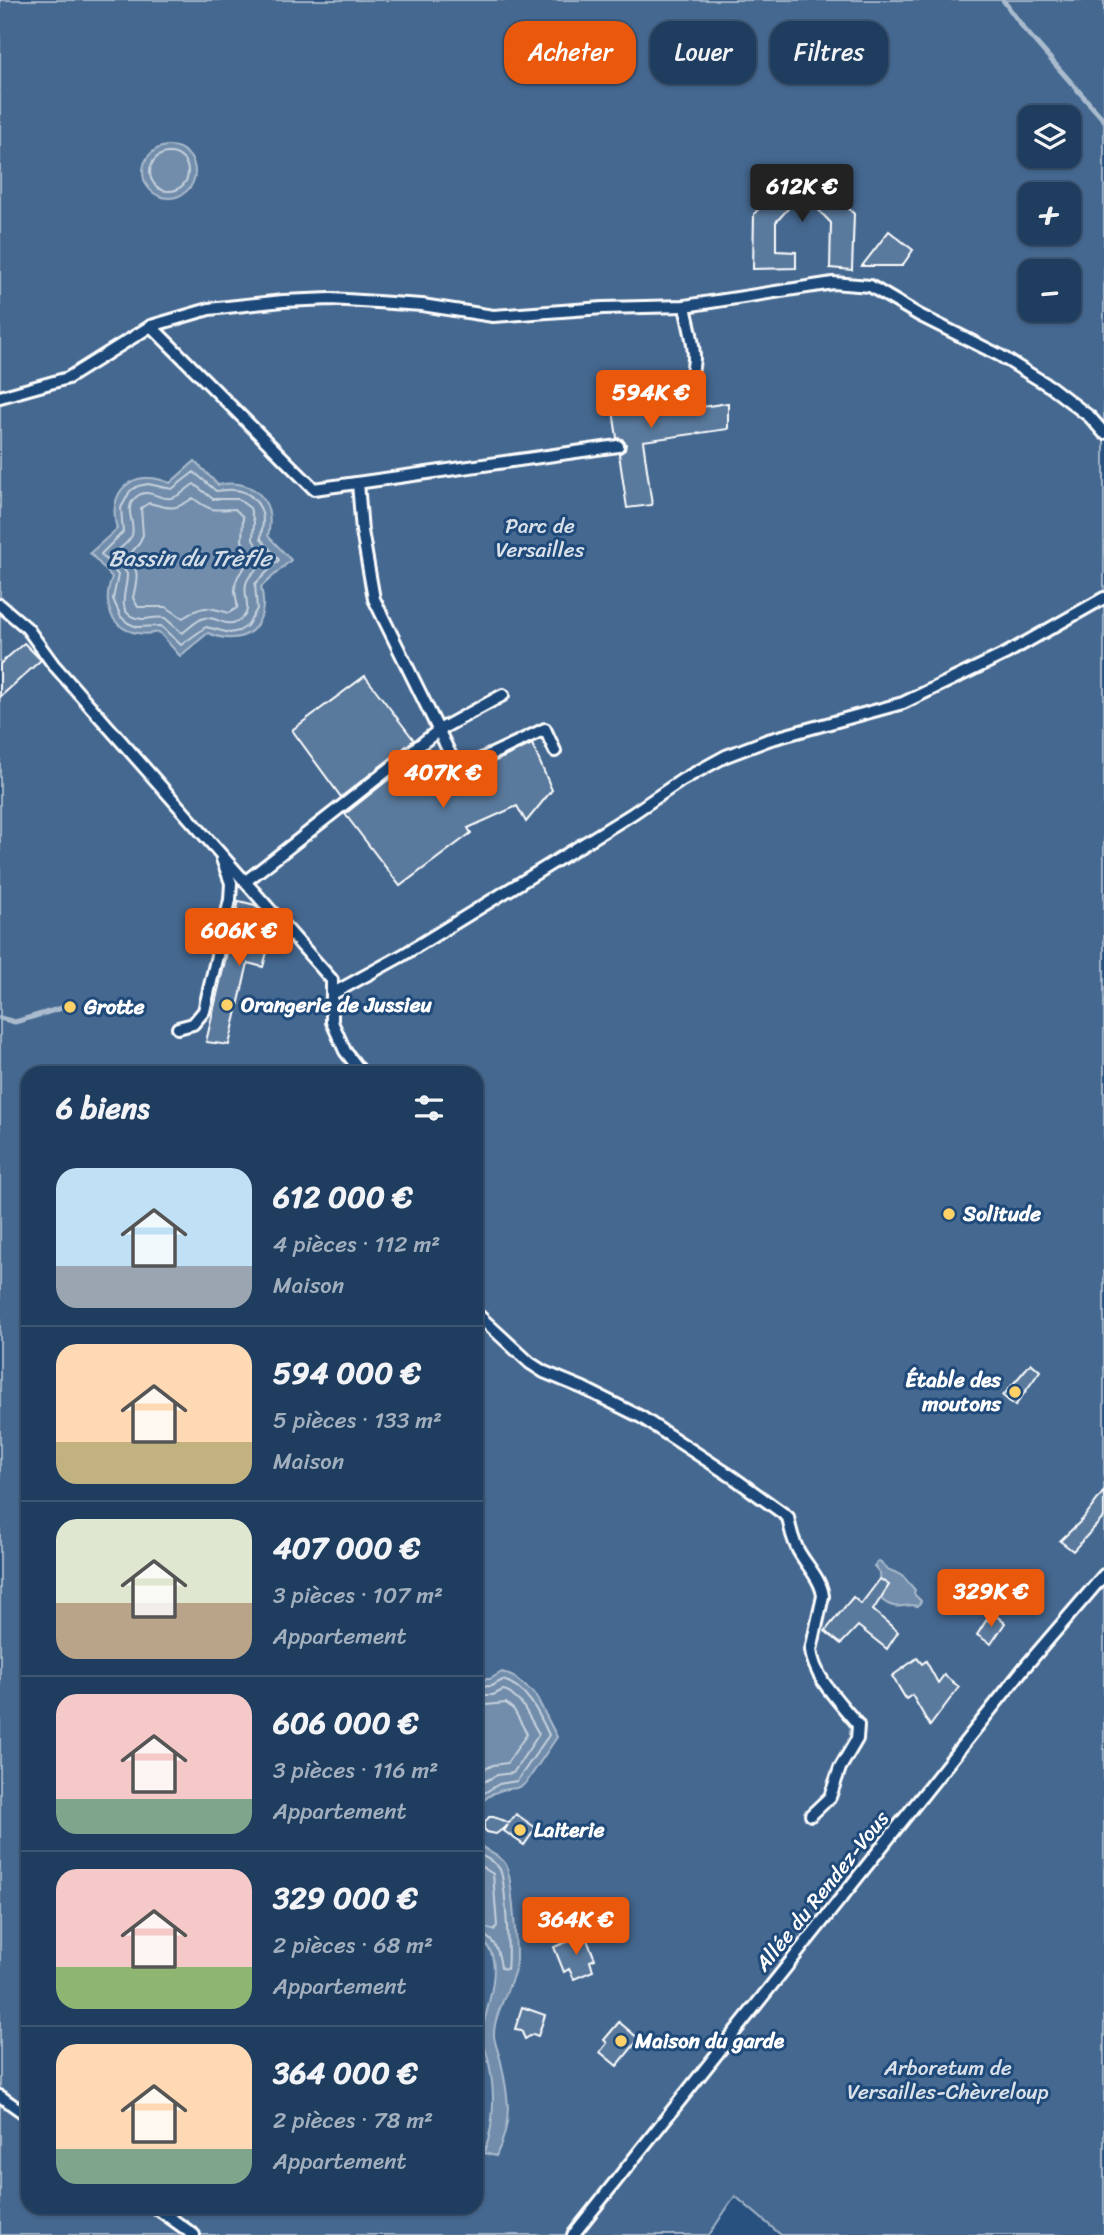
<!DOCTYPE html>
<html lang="fr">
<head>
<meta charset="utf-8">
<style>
  body { margin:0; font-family:Sriracha,sans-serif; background:#2b4868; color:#f1f3f6; height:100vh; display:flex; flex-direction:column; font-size:26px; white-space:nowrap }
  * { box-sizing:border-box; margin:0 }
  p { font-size:23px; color:#a1aebd }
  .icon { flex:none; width:38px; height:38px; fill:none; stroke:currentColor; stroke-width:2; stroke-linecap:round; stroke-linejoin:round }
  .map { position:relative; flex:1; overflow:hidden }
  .sheet { position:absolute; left:21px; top:1066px; width:462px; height:1148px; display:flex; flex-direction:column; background:#1e3d5f; border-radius:21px; box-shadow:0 2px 5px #0004,0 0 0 2px #3c5674 }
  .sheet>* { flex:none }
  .guide { position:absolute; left:504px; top:21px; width:494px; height:63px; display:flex; gap:14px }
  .buttons { position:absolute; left:1018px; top:105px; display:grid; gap:14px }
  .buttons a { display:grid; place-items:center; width:63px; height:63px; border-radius:14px; background:#1e3d5f; box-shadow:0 2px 5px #0004,0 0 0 2px #3c5674; font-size:35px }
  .price { position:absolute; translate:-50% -60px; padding:0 16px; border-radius:7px; background:#ea580c; color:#fff; font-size:23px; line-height:46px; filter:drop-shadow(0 2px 4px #0008) }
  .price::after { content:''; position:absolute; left:50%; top:42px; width:21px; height:16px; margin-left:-10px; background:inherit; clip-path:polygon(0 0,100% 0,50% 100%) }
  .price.current { background:#222; color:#fff }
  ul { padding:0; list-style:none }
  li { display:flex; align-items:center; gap:21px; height:175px; padding:0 35px }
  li+li { border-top:2px solid #3c5674 }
  li span { display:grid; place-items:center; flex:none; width:196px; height:140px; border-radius:21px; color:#555 }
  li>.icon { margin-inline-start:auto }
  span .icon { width:84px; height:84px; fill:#fffc; stroke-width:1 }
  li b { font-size:30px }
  h2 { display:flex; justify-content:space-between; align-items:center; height:84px; padding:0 35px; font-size:30px }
  .chip { padding:0 24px; border-radius:21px; background:#1e3d5f; box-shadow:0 2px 5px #0004,0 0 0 2px #3c5674; font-size:24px; line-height:63px }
  .chip.current { background:#ea580c; color:#fff }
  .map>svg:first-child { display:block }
</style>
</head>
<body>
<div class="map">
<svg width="1104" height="2235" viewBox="0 0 1104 2235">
  <rect width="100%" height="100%" fill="#28517f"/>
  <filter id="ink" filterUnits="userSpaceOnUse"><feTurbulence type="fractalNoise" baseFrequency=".0143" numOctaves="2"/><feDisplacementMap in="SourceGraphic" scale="14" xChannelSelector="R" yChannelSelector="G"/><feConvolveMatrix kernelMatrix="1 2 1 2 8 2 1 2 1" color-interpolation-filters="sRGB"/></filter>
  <g filter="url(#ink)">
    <path fill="#446890" stroke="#a2b4c8" stroke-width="2" fill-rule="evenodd" d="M0 0H1104V2235H781L735 2196 709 2235H0ZM1031 117H1069V156H1031ZM1031 194H1069V233H1031ZM1031 271H1069V310H1031ZM28 1073H476V2207H28Z"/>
    <g fill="#718dab" stroke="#aabbcd" stroke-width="2">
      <circle cx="169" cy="172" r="26"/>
      <path d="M195 461 218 485C254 478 276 500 268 536L291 560 261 587C271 626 244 649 208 633L180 656 159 632C120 641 98 613 112 577L90 553 117 529C106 491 133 467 170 483Z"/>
      <path d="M879 1561 887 1569 902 1575 915 1590 914 1594 921 1601 918 1606C905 1602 898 1613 882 1600L880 1573 874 1566Z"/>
      <path d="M502 1672 514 1677 535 1694 557 1737 526 1783C517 1791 510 1787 499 1791 490 1794 482 1801 476 1808V1679H490Z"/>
      <path d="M476 1841C485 1852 499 1855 505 1863 512 1872 518 1957 515 1969 510 1989 493 2016 494 2036 495 2045 499 2053 501 2062 509 2099 513 2121 496 2156L484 2153C496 2122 495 2090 488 2058 485 2048 482 2040 482 2030 487 2008 509 1947 476 1940Z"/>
    </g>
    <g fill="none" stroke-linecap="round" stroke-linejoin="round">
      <g stroke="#c6d1dd" stroke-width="2">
        <circle cx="169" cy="172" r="19"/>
        <path d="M194 472 216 491C222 491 227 489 233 490 250 490 263 505 263 521 263 527 261 532 261 539L279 560 255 584 257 609 247 626 239 631 230 633 206 627 181 645 161 626 137 627 128 623 121 617 113 599 118 575 101 554 123 532 121 508 130 491 138 486 148 484 172 489Z"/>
        <path d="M194 484 213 499H238L250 508 254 522 253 540 267 559C262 566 252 571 248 579 239 593 258 613 236 622 224 627 216 616 204 618 196 620 189 629 182 633L165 618C156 616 150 619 142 619 112 616 128 589 127 574L114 555C119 548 129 543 132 535 136 522 123 510 135 498 148 486 158 500 171 498 180 497 187 488 194 484Z"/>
        <path d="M193 498C211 512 214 510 235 509L243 517 242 541 252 559C244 569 234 576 235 590 235 597 238 601 237 608L229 613C206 606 203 605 183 618L166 607H138L133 598C137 578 140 574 129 555L138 545 143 535 141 508 149 503C171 509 174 511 193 498Z"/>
        <path d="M476 1687 491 1686 503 1680C527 1687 539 1713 549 1735L517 1781 499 1784 476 1798"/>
        <polyline points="476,1695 493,1695 503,1690 507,1691 522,1704 539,1734 513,1773 497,1775 476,1786"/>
        <polyline points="476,1706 506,1703 514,1710 527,1734 507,1763 493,1765 476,1774"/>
        <path d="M476 1852C482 1857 495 1861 499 1868 506 1876 509 1957 507 1969L501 1968C499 1952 495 1935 476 1934"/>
        <polyline points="476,1863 493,1874 497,1926 494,1930 476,1925"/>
      </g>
      <g stroke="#aabbcd" stroke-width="5">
        <polyline points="1003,0 1025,30 1104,120"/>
        <polyline points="0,1018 15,1022 65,1007"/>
      </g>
    </g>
    <g fill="#5a7a9d" stroke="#fff" stroke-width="2">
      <polygon points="787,177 821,179 854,214 852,270 830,268 831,223 810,201 796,200 776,222 776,251 796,252 796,268 753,269 754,214"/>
      <polygon points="889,231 913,250 902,266 862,266"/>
      <polygon points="643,371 649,415 728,403 728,429 643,441 652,505 627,508 619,454 625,450 626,444 622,439 617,438 608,376"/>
      <polygon points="24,643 41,660 0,697 0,664"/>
      <polygon points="365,676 414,740 341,797 292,730"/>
      <polygon points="532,744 552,790 526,822 517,806 468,828 471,833 400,886 345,814 417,757 445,797 477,783 472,772"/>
      <polygon points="239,901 255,905 274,926 263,967 248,963 229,1045 206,1042"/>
      <polygon points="1031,1363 1040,1371 1015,1406 1003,1396"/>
      <polygon points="1104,1491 1104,1517 1073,1551 1060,1541 1082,1520"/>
      <polygon points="880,1579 889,1585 873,1610 898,1632 887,1649 858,1626 841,1644 825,1631 853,1597 861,1604"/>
      <polygon points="994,1614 1005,1623 991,1644 977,1635 987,1619 989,1621"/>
      <polygon points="917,1658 922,1664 926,1661 938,1683 944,1675 959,1687 930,1726 912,1695 906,1699 892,1676"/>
      <polygon points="516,1814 536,1828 524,1845 504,1831 508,1825 496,1834 487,1832 484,1829 484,1824 489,1817 494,1817 509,1823"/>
      <polygon points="585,1935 595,1959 590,1961 593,1971 574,1979 569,1969 564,1972 554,1947"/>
      <polygon points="522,2007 545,2015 538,2036 533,2034 525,2039 521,2030 515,2029"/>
      <polygon points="619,2022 639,2039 617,2066 600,2052 607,2043 604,2040"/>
    </g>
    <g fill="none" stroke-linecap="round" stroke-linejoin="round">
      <defs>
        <g id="lane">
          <polyline points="151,326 314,489 618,446"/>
          <path d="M681 396C703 361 692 343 685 306"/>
          <polyline points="0,397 68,378 151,326 209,309 283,301 331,299 422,305 493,316 603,308 685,306 833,283 870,286 919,315 999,355 1051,387 1090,417 1104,433"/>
          <polyline points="358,483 362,531 374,599 458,770 545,729 555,751"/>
          <polyline points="0,605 27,628 53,664 332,980 332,1022 345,1051 362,1073"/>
          <polyline points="246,881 439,730 503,695"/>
          <polyline points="332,994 403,955 632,814 682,780 726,756 768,740 903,703 1007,653 1104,598"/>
          <polyline points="178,1028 193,1024 204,1011 230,900 231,883 222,859"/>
          <path d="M476 1313 530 1363 544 1372 583 1388 641 1417 734 1478 788 1517C790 1529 793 1540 798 1550 806 1565 821 1579 823 1596L811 1650C814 1679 841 1703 858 1725L857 1739 840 1768 830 1797 811 1815"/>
          <polyline points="0,2096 28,2116"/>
          <polyline points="155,2207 194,2235"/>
          <polyline points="573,2235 1024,1668 1104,1575"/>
        </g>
      </defs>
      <use href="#lane" stroke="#fff" stroke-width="16"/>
      <use href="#lane" stroke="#1f4a7a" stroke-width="10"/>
    </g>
  </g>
  <g fill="#ffd166" stroke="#1f4a7a" stroke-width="2.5">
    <circle cx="227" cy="1005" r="7"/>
    <circle cx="70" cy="1007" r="7"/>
    <circle cx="949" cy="1214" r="7"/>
    <circle cx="1015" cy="1392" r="7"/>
    <circle cx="520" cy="1830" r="7"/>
    <circle cx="621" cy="2041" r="7"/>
  </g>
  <g text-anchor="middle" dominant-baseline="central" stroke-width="6" stroke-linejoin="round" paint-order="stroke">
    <g font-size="21" fill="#dae1e9" stroke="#1f4a7a">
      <text x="540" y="526">Parc de<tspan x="540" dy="24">Versailles</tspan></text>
      <text x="948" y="2068">Arboretum de<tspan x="948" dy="24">Versailles-Chèvreloup</tspan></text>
    </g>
    <g font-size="21" font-weight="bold" fill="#fff" stroke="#1f4a7a" text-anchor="start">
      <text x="241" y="1005">Orangerie de Jussieu</text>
      <text x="84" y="1007">Grotte</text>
      <text x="963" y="1214">Solitude</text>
      <text x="1001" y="1380" text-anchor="end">Étable des<tspan x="1001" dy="24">moutons</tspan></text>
      <text x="534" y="1830">Laiterie</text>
      <text x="635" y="2041">Maison du garde</text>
    </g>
    <g font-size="21" fill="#fff" stroke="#1f4a7a">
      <text transform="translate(822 1891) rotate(-51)">Allée du Rendez-Vous</text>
    </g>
    <g font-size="23" font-style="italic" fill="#d4dde6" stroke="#1f4a7a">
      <text x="190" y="558">Bassin du Trèfle</text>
    </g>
  </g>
</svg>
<div class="buttons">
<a><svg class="icon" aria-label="layers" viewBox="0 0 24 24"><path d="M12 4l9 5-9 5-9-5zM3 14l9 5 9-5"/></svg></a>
<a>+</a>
<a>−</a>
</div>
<b class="price current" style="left:802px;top:224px">612K €</b>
<b class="price" style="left:651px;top:430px">594K €</b>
<b class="price" style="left:443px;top:810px">407K €</b>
<b class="price" style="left:239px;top:968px">606K €</b>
<b class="price" style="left:991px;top:1629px">329K €</b>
<b class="price" style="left:576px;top:1957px">364K €</b>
<div class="guide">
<a class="chip current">Acheter</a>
<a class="chip">Louer</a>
<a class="chip">Filtres</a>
</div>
<section class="sheet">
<h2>6 biens<svg class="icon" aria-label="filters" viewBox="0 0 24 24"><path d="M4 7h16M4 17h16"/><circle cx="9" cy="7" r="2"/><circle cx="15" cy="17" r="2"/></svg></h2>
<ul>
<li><span style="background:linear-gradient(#bfe0f5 70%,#9aa5b1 0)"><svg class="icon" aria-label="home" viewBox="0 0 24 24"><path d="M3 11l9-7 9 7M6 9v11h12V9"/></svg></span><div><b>612 000 €</b><p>4 pièces · 112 m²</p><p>Maison</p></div></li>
<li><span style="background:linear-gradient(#ffd9b3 70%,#c2b280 0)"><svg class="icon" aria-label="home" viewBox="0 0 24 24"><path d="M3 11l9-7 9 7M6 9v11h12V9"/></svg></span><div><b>594 000 €</b><p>5 pièces · 133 m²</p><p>Maison</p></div></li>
<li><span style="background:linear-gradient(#dfe7d0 60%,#b9a48a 0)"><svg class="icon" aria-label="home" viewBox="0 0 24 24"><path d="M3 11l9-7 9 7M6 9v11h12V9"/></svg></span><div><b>407 000 €</b><p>3 pièces · 107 m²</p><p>Appartement</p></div></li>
<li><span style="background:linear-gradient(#f6c9c9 75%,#7fa58c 0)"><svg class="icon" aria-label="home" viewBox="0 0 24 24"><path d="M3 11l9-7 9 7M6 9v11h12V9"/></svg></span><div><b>606 000 €</b><p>3 pièces · 116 m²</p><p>Appartement</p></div></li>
<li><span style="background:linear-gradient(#f6c9c9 70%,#8fb573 0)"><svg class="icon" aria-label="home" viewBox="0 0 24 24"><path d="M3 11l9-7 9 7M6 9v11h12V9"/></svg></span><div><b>329 000 €</b><p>2 pièces · 68 m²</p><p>Appartement</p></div></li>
<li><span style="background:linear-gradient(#ffd9b3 75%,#7fa58c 0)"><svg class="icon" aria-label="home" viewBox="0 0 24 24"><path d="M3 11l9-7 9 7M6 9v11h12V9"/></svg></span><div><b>364 000 €</b><p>2 pièces · 78 m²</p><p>Appartement</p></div></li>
</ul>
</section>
</div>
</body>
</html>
